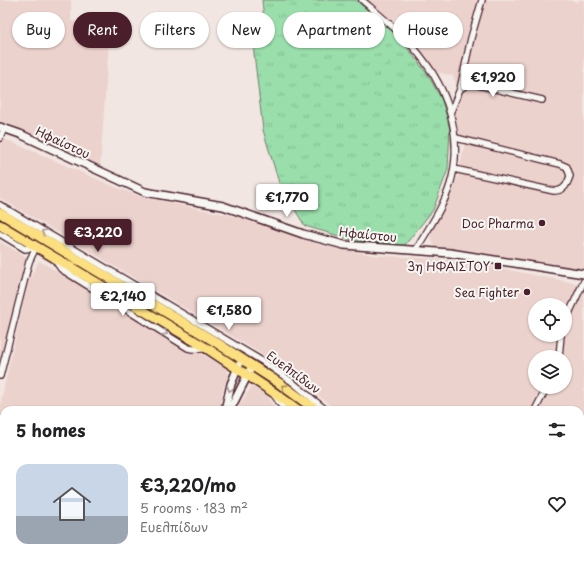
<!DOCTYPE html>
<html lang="en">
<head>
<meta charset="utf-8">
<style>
  body { margin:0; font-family:"Playpen Sans",sans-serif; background:#f2f2f2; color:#202124; height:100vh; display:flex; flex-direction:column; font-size:15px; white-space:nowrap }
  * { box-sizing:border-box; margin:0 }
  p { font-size:13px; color:#757577 }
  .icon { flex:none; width:22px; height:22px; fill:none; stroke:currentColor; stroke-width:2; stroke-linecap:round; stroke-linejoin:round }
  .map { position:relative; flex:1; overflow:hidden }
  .sheet { position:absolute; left:0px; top:406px; width:584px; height:156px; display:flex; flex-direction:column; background:#fff; border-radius:12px 12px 0 0; box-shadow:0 1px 3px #0004 }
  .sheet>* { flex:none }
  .guide { position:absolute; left:12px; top:12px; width:560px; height:36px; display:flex; gap:8px }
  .tools { position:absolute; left:528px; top:298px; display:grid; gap:8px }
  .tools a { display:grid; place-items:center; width:44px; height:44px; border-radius:50%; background:#fff; box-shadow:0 1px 3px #0004; font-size:20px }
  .price { position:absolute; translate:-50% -34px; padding:0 9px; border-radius:4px; background:#fff; color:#222; font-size:13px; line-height:26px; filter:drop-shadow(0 1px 2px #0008) }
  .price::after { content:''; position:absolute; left:50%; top:24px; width:12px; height:9px; margin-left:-6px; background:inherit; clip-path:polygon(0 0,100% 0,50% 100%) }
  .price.current { background:#4a1f2b; color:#fff }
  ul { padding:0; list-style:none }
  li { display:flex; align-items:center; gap:12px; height:100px; padding:0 16px }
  li span { display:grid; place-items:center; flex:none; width:112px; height:80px; border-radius:12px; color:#555 }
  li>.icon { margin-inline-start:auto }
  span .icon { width:48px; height:48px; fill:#fffc; stroke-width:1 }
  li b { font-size:17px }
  h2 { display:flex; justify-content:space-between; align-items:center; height:48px; padding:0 16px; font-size:17px }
  .chip { padding:0 14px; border-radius:18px; background:#fff; box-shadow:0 1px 3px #0004; font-size:14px; line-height:36px }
  .chip.current { background:#4a1f2b; color:#fff }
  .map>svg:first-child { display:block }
</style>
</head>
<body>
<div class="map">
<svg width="584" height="562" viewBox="0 0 584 562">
  <defs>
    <pattern id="grass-tufts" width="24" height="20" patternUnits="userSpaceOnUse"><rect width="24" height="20" fill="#99deab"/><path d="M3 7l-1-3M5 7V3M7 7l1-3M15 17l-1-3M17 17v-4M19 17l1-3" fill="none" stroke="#85be93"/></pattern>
  </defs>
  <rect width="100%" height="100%" fill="#f1e6e1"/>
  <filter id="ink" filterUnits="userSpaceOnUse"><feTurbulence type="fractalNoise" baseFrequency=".025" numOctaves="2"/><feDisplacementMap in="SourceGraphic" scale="8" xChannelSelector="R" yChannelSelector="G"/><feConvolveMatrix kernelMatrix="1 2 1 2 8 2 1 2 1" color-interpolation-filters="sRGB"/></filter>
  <g filter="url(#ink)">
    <g fill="#ecd2cd" fill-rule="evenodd">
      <polygon points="0,0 71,0 71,21 110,26 100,167 13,126 0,121"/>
      <polygon points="366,0 567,0 578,2 579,0 584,0 584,270 435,248 430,235 445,209 458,176 466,138 459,136 455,111 461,98 453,76 436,72 412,41"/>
      <path d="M0 137 115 187 142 197 239 217 324 246 373 255 436 259 484 265 584 285V457L580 463V410H336L314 392 260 353 0 198ZM535 305H565V335H535ZM535 357H565V387H535Z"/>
      <polygon points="0,242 29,258 0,367"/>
      <polygon points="39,261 226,368 229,375 223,389 220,410 4,410 4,558 174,558 173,562 0,562 0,405 28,282"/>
      <polygon points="252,386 268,397 274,407 279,410 236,410"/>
      <polygon points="185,558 444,558 441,562 183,562"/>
    </g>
    <polygon fill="url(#grass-tufts)" stroke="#727e6b" points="262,0 356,0 399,37 428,75 442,100 450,129 448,169 433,210 404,246 356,241 305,226 280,186 263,130 252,36 264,19"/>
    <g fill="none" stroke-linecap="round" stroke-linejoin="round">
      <defs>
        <g id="minor">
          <path d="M362 0C384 19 408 38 425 62 451 97 463 143 450 185 443 208 428 229 416 250"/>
          <polyline points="460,89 471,38 482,0"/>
          <polyline points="451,111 460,89 468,84 478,85 542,100"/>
          <polyline points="0,138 4,129"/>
          <path d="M454 169 554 191C564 191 567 185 570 176L567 167 560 164 456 138"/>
          <polyline points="0,205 262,361 291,381 326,410"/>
          <polyline points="0,234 25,249 36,247"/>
          <polyline points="54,259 61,269 188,348 193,349 207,349"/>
          <polyline points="565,322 584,281"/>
          <polyline points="559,357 561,335"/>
          <polyline points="0,376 29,262 36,247"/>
          <polyline points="275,396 280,404 285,410"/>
          <polyline points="535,410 547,387"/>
          <polyline points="503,558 508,562"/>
          <polyline points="448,562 450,558"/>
        </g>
        <g id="tertiary">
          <polyline points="0,127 20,134 145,192 223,206 303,234 344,245 450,253 584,274"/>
          <polyline points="225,410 231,384 239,365"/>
          <polyline points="230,410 252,366"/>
          <polyline points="177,562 178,558"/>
        </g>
        <g id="primary">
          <polyline points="0,213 214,341 279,383 316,410"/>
          <polyline points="0,225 208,349 273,392 298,410"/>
          <polyline points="474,558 478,562"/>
          <polyline points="490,558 495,562"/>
        </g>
      </defs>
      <use href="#minor" stroke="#4a1f2b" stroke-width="8"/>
      <use href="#tertiary" stroke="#4a1f2b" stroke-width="10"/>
      <use href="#primary" stroke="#4a1f2b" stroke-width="12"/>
      <use href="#minor" stroke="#f6f6f2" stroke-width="5.5"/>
      <use href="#tertiary" stroke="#f6f6f2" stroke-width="7"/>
      <use href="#primary" stroke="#fce080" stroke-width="9"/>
    </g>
    <defs><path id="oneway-chevron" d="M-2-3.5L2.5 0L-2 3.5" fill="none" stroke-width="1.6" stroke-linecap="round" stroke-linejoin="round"/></defs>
    <g stroke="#a99598">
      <use href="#oneway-chevron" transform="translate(44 232) rotate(-149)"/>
      <use href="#oneway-chevron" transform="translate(165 333) rotate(32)"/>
      <use href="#oneway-chevron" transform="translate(230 389) rotate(106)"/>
    </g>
    <use stroke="#a38056" href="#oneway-chevron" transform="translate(284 387) rotate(-145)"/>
  </g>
  <g fill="#4a1f2b" stroke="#f6f6f2" stroke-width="1.5">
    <circle cx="542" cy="223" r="4"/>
    <rect x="494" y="262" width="8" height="8" rx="2"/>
    <circle cx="527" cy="292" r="4"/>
  </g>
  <g text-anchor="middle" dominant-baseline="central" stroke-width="4" stroke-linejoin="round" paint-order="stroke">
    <g font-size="12" fill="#4a1f2b" stroke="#f6f6f2">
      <text transform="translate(63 142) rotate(25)">Ηφαίστου</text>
      <text transform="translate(368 234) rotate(6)">Ηφαίστου</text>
      <text transform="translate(294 372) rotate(36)">Ευελπίδων</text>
    </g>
    <g font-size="12" fill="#4a1f2b" stroke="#f6f6f2" text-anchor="end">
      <text x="534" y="223">Doc Pharma</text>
      <text x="490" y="266">3η ΗΦΑΙΣΤΟΥ</text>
      <text x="519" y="292">Sea Fighter</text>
    </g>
  </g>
</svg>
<div class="tools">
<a><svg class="icon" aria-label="locate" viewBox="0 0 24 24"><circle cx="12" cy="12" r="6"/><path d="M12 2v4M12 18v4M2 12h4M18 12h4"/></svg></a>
<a><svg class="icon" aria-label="layers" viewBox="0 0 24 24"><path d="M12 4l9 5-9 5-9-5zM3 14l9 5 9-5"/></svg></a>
</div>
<b class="price" style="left:493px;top:98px">€1,920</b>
<b class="price" style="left:287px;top:218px">€1,770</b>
<b class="price current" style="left:98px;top:253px">€3,220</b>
<b class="price" style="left:123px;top:317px">€2,140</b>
<b class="price" style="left:229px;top:331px">€1,580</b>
<div class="guide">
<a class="chip">Buy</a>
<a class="chip current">Rent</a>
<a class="chip">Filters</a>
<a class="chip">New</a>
<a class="chip">Apartment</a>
<a class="chip">House</a>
</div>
<section class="sheet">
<h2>5 homes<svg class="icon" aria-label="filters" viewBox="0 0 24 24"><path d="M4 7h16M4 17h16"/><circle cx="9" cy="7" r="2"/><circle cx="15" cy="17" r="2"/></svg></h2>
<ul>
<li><span style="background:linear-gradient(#c9d6e8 65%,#9aa5b1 0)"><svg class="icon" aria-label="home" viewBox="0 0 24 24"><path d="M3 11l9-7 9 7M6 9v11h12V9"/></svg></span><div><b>€3,220/mo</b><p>5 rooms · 183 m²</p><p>Ευελπίδων</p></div><svg class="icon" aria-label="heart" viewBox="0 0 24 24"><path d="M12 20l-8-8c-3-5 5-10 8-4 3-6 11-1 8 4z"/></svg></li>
</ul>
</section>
</div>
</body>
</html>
